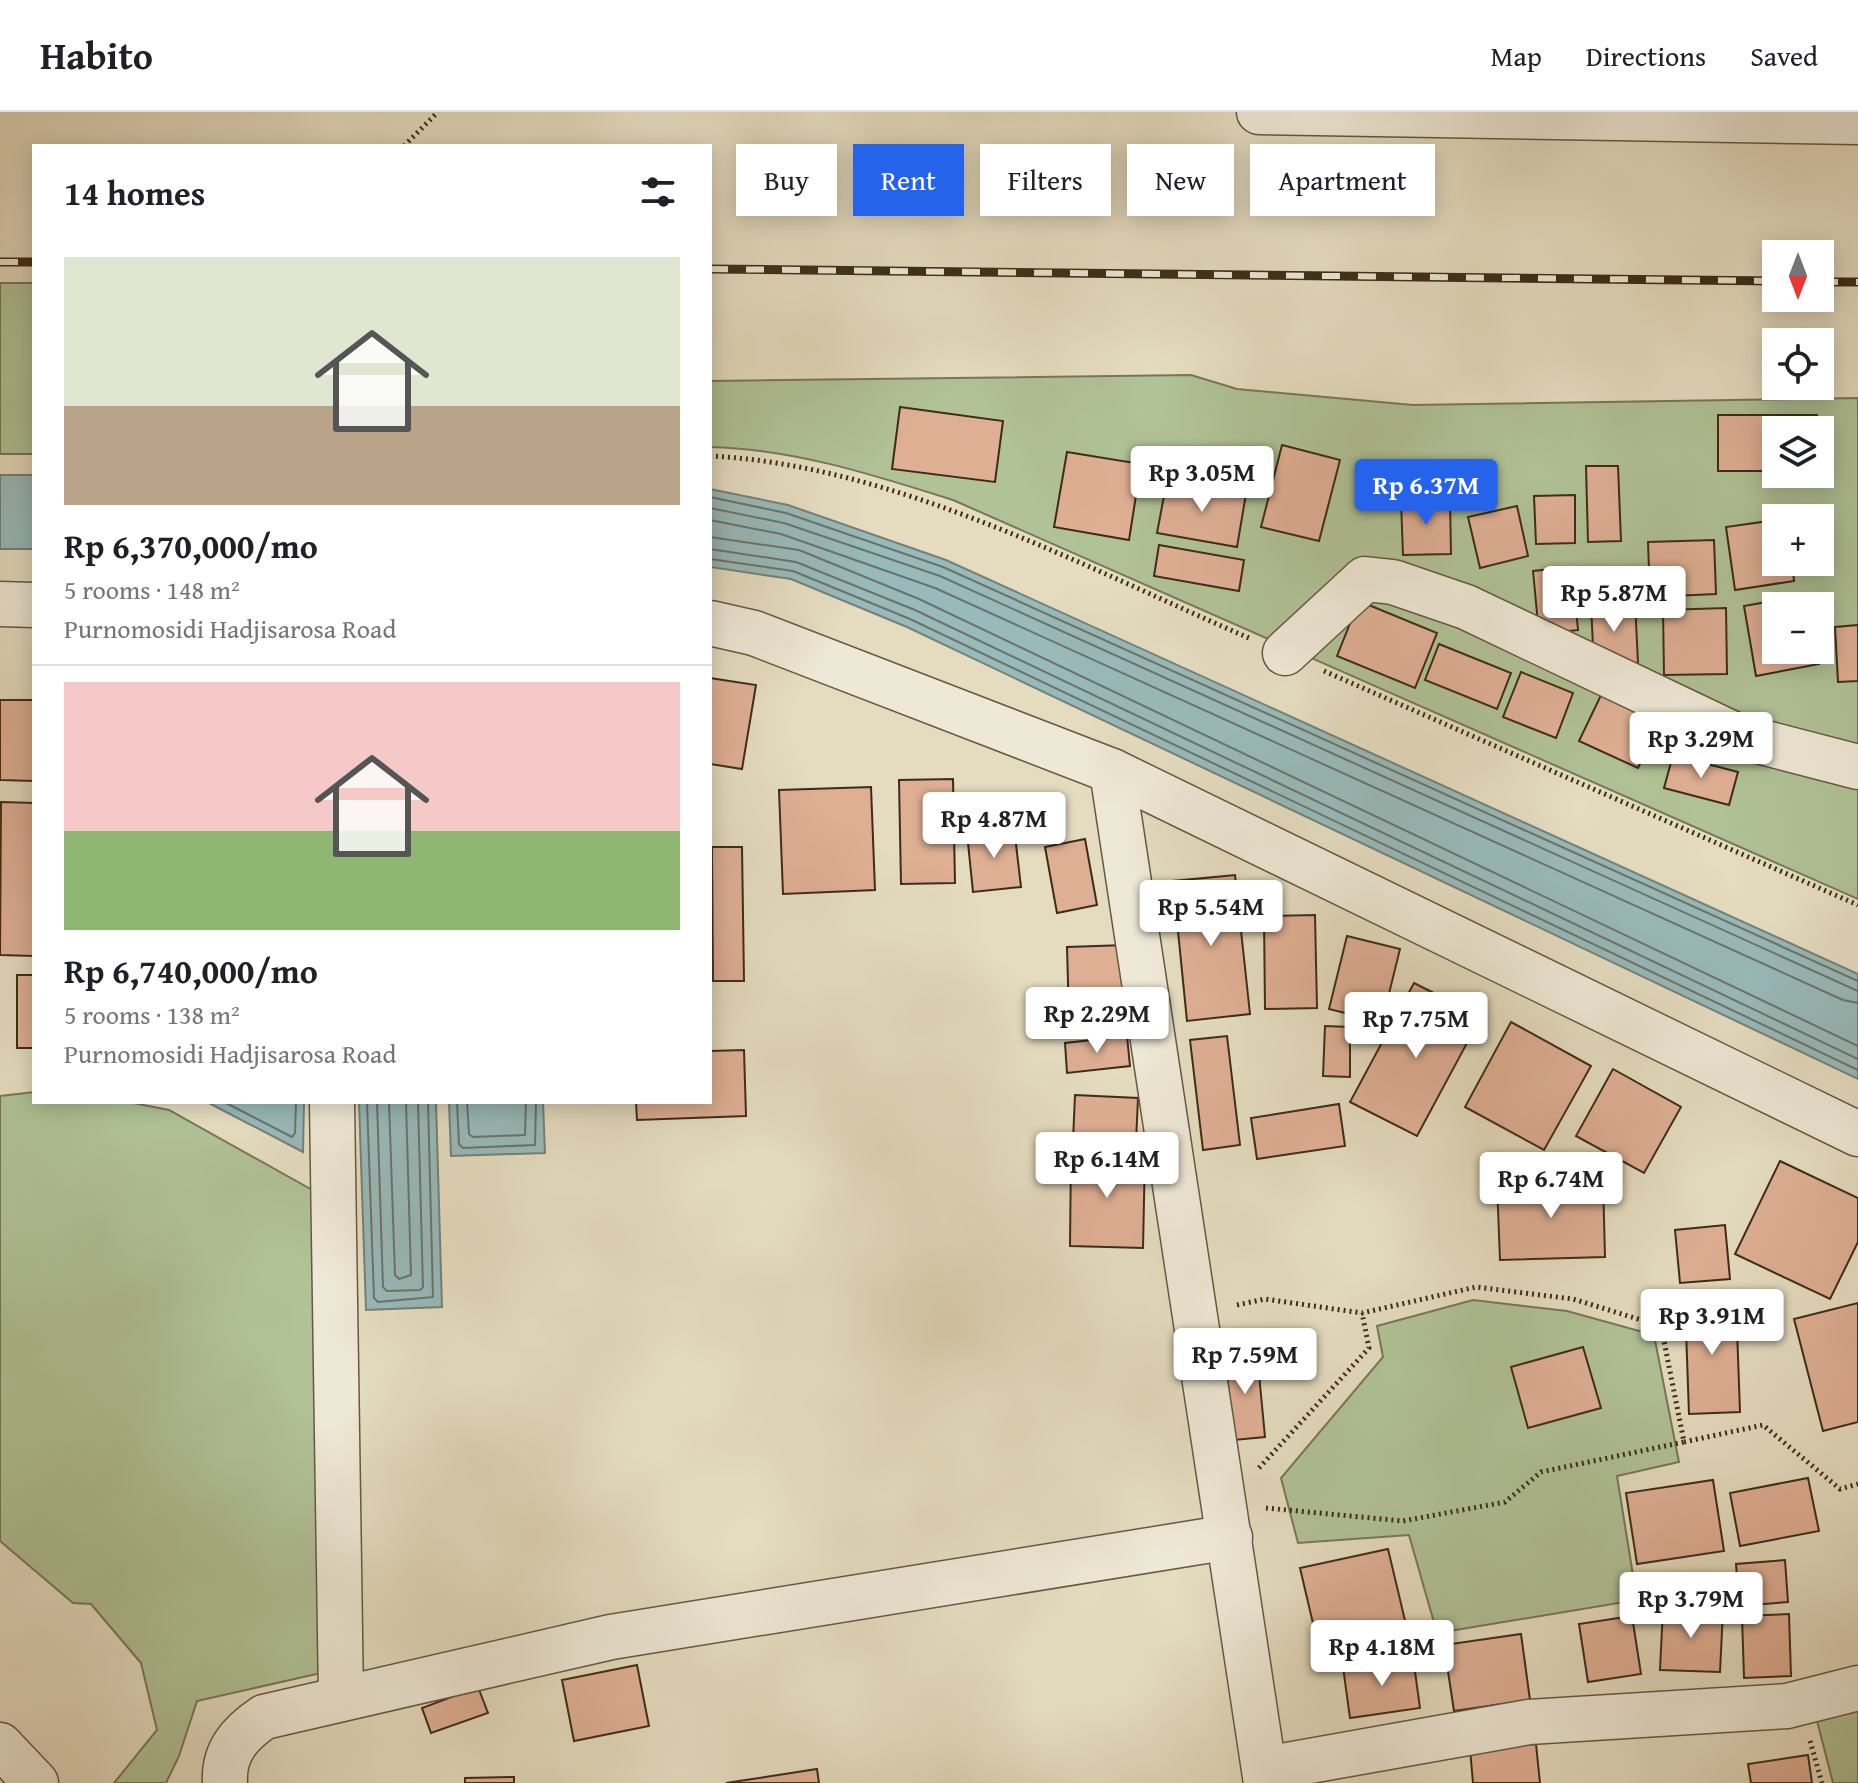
<!DOCTYPE html>
<html lang="en">
<head>
<meta charset="utf-8">
<style>
  body { margin:0; font-family:"Gentium Book Plus",serif; background:#f2f2f2; color:#202124; height:100vh; display:flex; flex-direction:column; font-size:30px; white-space:nowrap }
  * { box-sizing:border-box; margin:0 }
  p { font-size:26px; color:#757577 }
  .icon { flex:none; width:44px; height:44px; fill:none; stroke:currentColor; stroke-width:2; stroke-linecap:round; stroke-linejoin:round }
  .map { position:relative; flex:1; overflow:hidden }
  .panel { position:absolute; left:32px; top:32px; width:680px; height:960px; display:flex; flex-direction:column; background:#fff; border-radius:0px; box-shadow:0 4px 20px #0003 }
  .panel>* { flex:none }
  .top-card { position:absolute; left:736px; top:32px; width:760px; height:72px; display:flex; gap:16px }
  .needle { width:52px; rotate:180deg }
  .fabs { position:absolute; left:1762px; top:128px; display:grid; gap:16px }
  .fabs a { display:grid; place-items:center; width:72px; height:72px; border-radius:0px; background:#fff; box-shadow:0 4px 20px #0003; font-size:40px }
  .price { position:absolute; translate:-50% -68px; padding:0 18px; border-radius:8px; background:#fff; color:#222; font-size:26px; line-height:52px; filter:drop-shadow(0 2px 4px #0008) }
  .price::after { content:''; position:absolute; left:50%; top:48px; width:24px; height:18px; margin-left:-12px; background:inherit; clip-path:polygon(0 0,100% 0,50% 100%) }
  .price.current { background:#2563eb; color:#fff }
  ul { padding:0; list-style:none }
  li { display:grid; align-content:center; gap:16px; height:424px; padding:0 32px }
  li+li { border-top:2px solid #e0e0e0 }
  li span { display:grid; place-items:center; height:248px; border-radius:0px; color:#555 }
  li>.icon { margin-inline-start:auto }
  span .icon { width:144px; height:144px; fill:#fffc; stroke-width:1 }
  li b { font-size:34px }
  h2 { display:flex; justify-content:space-between; align-items:center; height:96px; padding:0 32px; font-size:34px }
  .tag { padding:0 28px; border-radius:0px; background:#fff; box-shadow:0 4px 20px #0003; font-size:28px; line-height:72px }
  .tag.current { background:#2563eb; color:#fff }
  header { display:flex; align-items:center; gap:48px; box-sizing:border-box; height:112px; padding:0 40px; background:#fff; border-bottom:2px solid #e0e0e0 }
  header strong { font-size:38px }
  nav { display:flex; gap:44px; margin-inline-start:auto; font-size:28px }
  .map>svg:first-child { display:block }
</style>
</head>
<body>
<header>
<strong>Habito</strong>
<nav><a>Map</a><a>Directions</a><a>Saved</a></nav>
</header>
<div class="map">
<svg width="1858" height="1671" viewBox="0 0 1858 1671">
  <rect width="100%" height="100%" fill="#e5dcc0"/>
  <filter id="stains"><feTurbulence type="fractalNoise" baseFrequency=".0025" numOctaves="4"/><feColorMatrix values="0 0 0 0 .2 0 0 0 0 .09 0 0 0 0 .02 0 0 0 .5 -.17"/></filter>
  <radialGradient id="worn" r=".72"><stop offset=".6" stop-color="#630" stop-opacity="0"/><stop offset="1" stop-color="#630" stop-opacity=".3"/></radialGradient>
  <g fill="#b0c296" stroke="#777757" stroke-width="2" fill-rule="evenodd">
    <rect x="0" y="171" width="34" height="171"/>
    <path d="M1191 263 1237 277 1413 293 1858 286V787L953 388C874 363 794 337 710 335V269ZM1776 318H1820V362H1776ZM1776 406H1820V450H1776ZM1776 494H1820V538H1776Z"/>
    <polygon points="34,980 34,990 128,990 169,998 323,1084 330,1559 197,1589 179,1644 166,1671 114,1671 157,1618 141,1551 91,1492 73,1491 0,1429 0,984"/>
    <polygon points="1473,1188 1567,1199 1654,1223 1679,1350 1617,1364 1637,1488 1437,1521 1409,1423 1298,1431 1281,1366 1383,1245 1377,1214"/>
    <polygon points="1858,1593 1858,1671 1833,1671 1816,1605"/>
  </g>
  <g fill="#98baba" stroke="#748179" stroke-width="2">
    <rect x="0" y="363" width="34" height="74"/>
    <polygon points="710,377 788,393 946,448 1858,862 1858,967 907,515 791,467 710,455"/>
    <polygon points="207,990 304,990 303,1040"/>
    <polygon points="359,990 436,990 442,1195 366,1198"/>
    <polygon points="449,990 543,990 545,1041 451,1044"/>
  </g>
  <g fill="none" stroke-linecap="round" stroke-linejoin="round">
    <g stroke="#6b7369" stroke-width="2">
      <polyline points="710,385 786,401 943,455 1858,869"/>
      <polyline points="710,396 784,411 940,464 1858,879"/>
      <polyline points="710,408 781,422 935,476 1843,888 1858,891"/>
      <polyline points="710,425 799,438 919,487 1858,934"/>
      <polyline points="710,437 796,450 915,498 1858,947"/>
      <polyline points="710,447 793,459 910,507 1858,958"/>
      <polyline points="224,990 292,1025 295,1021 296,990"/>
      <polyline points="367,990 374,1186 378,1190 433,1185 428,990"/>
      <polyline points="377,990 383,1175 387,1179 420,1178 423,1175 418,990"/>
      <polyline points="389,990 395,1163 399,1167 411,1163 406,990"/>
      <polyline points="457,990 459,1032 463,1036 535,1033 536,990"/>
      <polyline points="467,990 469,1022 473,1025 525,1023 526,990"/>
    </g>
  </g>
  <g fill="#dfaf94" stroke="#3e2c18" stroke-width="2">
    <polygon points="900,295 1003,309 995,370 892,357"/>
    <polygon points="1718,303 1817,303 1817,318 1776,318 1776,359 1718,359"/>
    <polygon points="1282,333 1340,348 1319,429 1261,415"/>
    <polygon points="1067,340 1141,352 1129,428 1054,415"/>
    <polygon points="1586,354 1618,354 1621,429 1588,430"/>
    <polygon points="1167,368 1246,382 1237,435 1157,421"/>
    <polygon points="1575,383 1575,431 1536,432 1534,384"/>
    <polygon points="1450,388 1451,442 1403,443 1401,389"/>
    <polygon points="1517,394 1528,444 1480,456 1468,405"/>
    <polygon points="1776,408 1776,450 1792,450 1794,469 1735,478 1726,415"/>
    <polygon points="1714,428 1716,482 1650,485 1648,430"/>
    <polygon points="1159,433 1244,448 1239,479 1154,464"/>
    <polygon points="1572,455 1578,518 1539,522 1533,459"/>
    <polygon points="1806,483 1808,494 1776,494 1776,538 1816,538 1819,552 1756,564 1744,494"/>
    <polygon points="1359,489 1437,521 1415,576 1337,544"/>
    <polygon points="1635,490 1638,551 1594,554 1591,493"/>
    <polygon points="1726,496 1727,562 1664,563 1663,498"/>
    <polygon points="1858,513 1858,569 1838,570 1835,515"/>
    <polygon points="1439,532 1511,561 1497,597 1425,568"/>
    <polygon points="1521,560 1573,581 1556,626 1503,605"/>
    <polygon points="710,566 756,573 742,657 710,652"/>
    <polygon points="1602,581 1661,608 1638,656 1579,629"/>
    <polygon points="0,588 34,588 34,669 0,668"/>
    <polygon points="1673,643 1738,660 1729,693 1664,676"/>
    <polygon points="953,667 955,771 901,772 899,668"/>
    <polygon points="871,675 875,778 783,782 779,678"/>
    <polygon points="1,690 34,691 34,844 0,843"/>
    <polygon points="1014,715 1021,775 973,780 967,721"/>
    <polygon points="1085,727 1097,793 1057,801 1045,735"/>
    <polygon points="712,735 742,735 744,869 713,869"/>
    <polygon points="1235,763 1250,902 1187,909 1173,769"/>
    <polygon points="1315,803 1317,896 1265,897 1264,804"/>
    <polygon points="1347,824 1400,837 1382,910 1329,897"/>
    <polygon points="1126,833 1128,906 1069,907 1067,835"/>
    <rect x="17" y="863" width="17" height="73"/>
    <polygon points="1414,871 1481,905 1417,1024 1350,990"/>
    <polygon points="1511,910 1591,954 1544,1038 1465,995"/>
    <polygon points="1325,914 1350,915 1350,965 1323,964"/>
    <polygon points="1127,924 1130,954 1067,961 1065,931"/>
    <polygon points="1227,924 1240,1033 1203,1038 1190,928"/>
    <polygon points="744,938 746,1004 637,1008 636,990 710,990 710,939"/>
    <polygon points="1613,957 1681,995 1644,1061 1576,1024"/>
    <polygon points="1075,983 1138,986 1136,1030 1073,1028"/>
    <polygon points="1339,992 1345,1034 1257,1047 1251,1006"/>
    <polygon points="1071,1040 1145,1041 1143,1136 1070,1134"/>
    <polygon points="1780,1049 1858,1086 1858,1130 1830,1187 1735,1142"/>
    <polygon points="1603,1067 1605,1145 1500,1148 1497,1071"/>
    <polygon points="1725,1113 1730,1167 1680,1171 1675,1118"/>
    <polygon points="1736,1189 1740,1300 1689,1302 1685,1190"/>
    <polygon points="1858,1191 1858,1310 1823,1319 1794,1207"/>
    <polygon points="1583,1235 1601,1296 1528,1316 1511,1255"/>
    <polygon points="1257,1241 1265,1325 1234,1328 1225,1244"/>
    <polygon points="1808,1366 1819,1419 1740,1434 1730,1381"/>
    <polygon points="1713,1368 1724,1439 1637,1452 1626,1381"/>
    <polygon points="1388,1437 1407,1517 1319,1537 1300,1456"/>
    <polygon points="1785,1448 1788,1490 1739,1494 1736,1452"/>
    <polygon points="1663,1496 1723,1499 1720,1560 1660,1558"/>
    <polygon points="1789,1502 1791,1564 1744,1566 1742,1504"/>
    <polygon points="1632,1504 1641,1562 1588,1570 1579,1512"/>
    <polygon points="1521,1522 1530,1588 1454,1599 1444,1533"/>
    <polygon points="1413,1545 1420,1596 1350,1606 1343,1555"/>
    <polygon points="637,1553 649,1614 574,1629 562,1568"/>
    <polygon points="478,1575 488,1601 431,1621 422,1596"/>
    <polygon points="1536,1632 1540,1671 1473,1671 1470,1637"/>
    <polygon points="1808,1643 1812,1671 1751,1671 1748,1652"/>
    <polygon points="817,1657 819,1671 726,1671"/>
    <polygon points="514,1665 514,1671 465,1671 465,1666"/>
  </g>
  <g fill="none" stroke-linecap="round" stroke-linejoin="round">
    <defs>
      <g id="minor">
        <polyline points="1259,0 1858,10"/>
        <polyline points="0,492 34,493"/>
        <polyline points="710,511 754,521 1112,659 1858,1022"/>
        <polyline points="1285,541 1365,467 1393,470 1466,495 1735,623 1858,655"/>
        <polyline points="1112,659 1266,1671"/>
        <polyline points="332,990 341,1587"/>
        <polyline points="0,1633 36,1671"/>
        <polyline points="1265,1657 1529,1610 1787,1594 1858,1576"/>
        <path d="M225 1671C223 1640 240 1621 264 1605L611 1525 1230 1425"/>
      </g>
    </defs>
    <use href="#minor" stroke="#685842" stroke-width="47"/>
    <g stroke="#3e2c18" stroke-width="5" stroke-dasharray="2 4" stroke-linecap="butt">
      <polyline points="404,34 438,0"/>
      <path d="M710 344C894 353 1082 454 1249 526"/>
      <polyline points="1324,559 1858,793"/>
      <polyline points="1237,1193 1265,1187 1362,1201 1476,1175 1573,1187 1661,1214 1684,1330 1541,1360 1505,1390 1403,1409 1266,1396"/>
      <polyline points="1684,1330 1763,1313 1840,1377 1858,1372"/>
      <polyline points="1259,1356 1369,1236 1362,1201"/>
      <polyline points="1810,1629 1822,1671"/>
    </g>
    <use href="#minor" stroke="#eee8d6" stroke-width="44"/>
    <defs>
      <g id="rail">
        <polyline points="0,150 34,150"/>
        <polyline points="710,157 1776,169"/>
        <polyline points="1820,170 1858,170"/>
      </g>
    </defs>
    <use href="#rail" stroke="#3e2c18" stroke-width="9"/>
    <use href="#rail" stroke="#eee8d6" stroke-width="6" stroke-dasharray="18" stroke-linecap="butt"/>
  </g>
  <rect width="100%" height="100%" filter="url(#stains)"/>
  <rect width="100%" height="100%" fill="url(#worn)"/>
</svg>
<div class="fabs">
<a><svg class="needle" viewBox="-14 -14 28 28"><path d="M0-13l5 13h-10z" fill="#e53935"/><path d="M0 13l5-13h-10z" fill="#757577"/></svg></a>
<a><svg class="icon" aria-label="locate" viewBox="0 0 24 24"><circle cx="12" cy="12" r="6"/><path d="M12 2v4M12 18v4M2 12h4M18 12h4"/></svg></a>
<a><svg class="icon" aria-label="layers" viewBox="0 0 24 24"><path d="M12 4l9 5-9 5-9-5zM3 14l9 5 9-5"/></svg></a>
<a>+</a>
<a>−</a>
</div>
<b class="price" style="left:1202px;top:402px">Rp 3.05M</b>
<b class="price current" style="left:1426px;top:415px">Rp 6.37M</b>
<b class="price" style="left:1614px;top:522px">Rp 5.87M</b>
<b class="price" style="left:1701px;top:668px">Rp 3.29M</b>
<b class="price" style="left:994px;top:748px">Rp 4.87M</b>
<b class="price" style="left:1211px;top:836px">Rp 5.54M</b>
<b class="price" style="left:1097px;top:943px">Rp 2.29M</b>
<b class="price" style="left:1416px;top:948px">Rp 7.75M</b>
<b class="price" style="left:1107px;top:1088px">Rp 6.14M</b>
<b class="price" style="left:1551px;top:1108px">Rp 6.74M</b>
<b class="price" style="left:1712px;top:1245px">Rp 3.91M</b>
<b class="price" style="left:1245px;top:1284px">Rp 7.59M</b>
<b class="price" style="left:1691px;top:1528px">Rp 3.79M</b>
<b class="price" style="left:1382px;top:1576px">Rp 4.18M</b>
<div class="top-card">
<a class="tag">Buy</a>
<a class="tag current">Rent</a>
<a class="tag">Filters</a>
<a class="tag">New</a>
<a class="tag">Apartment</a>
</div>
<section class="panel">
<h2>14 homes<svg class="icon" aria-label="filters" viewBox="0 0 24 24"><path d="M4 7h16M4 17h16"/><circle cx="9" cy="7" r="2"/><circle cx="15" cy="17" r="2"/></svg></h2>
<ul>
<li><span style="background:linear-gradient(#dfe7d0 60%,#b9a48a 0)"><svg class="icon" aria-label="home" viewBox="0 0 24 24"><path d="M3 11l9-7 9 7M6 9v11h12V9"/></svg></span><div><b>Rp 6,370,000/mo</b><p>5 rooms · 148 m²</p><p>Purnomosidi Hadjisarosa Road</p></div></li>
<li><span style="background:linear-gradient(#f6c9c9 60%,#8fb573 0)"><svg class="icon" aria-label="home" viewBox="0 0 24 24"><path d="M3 11l9-7 9 7M6 9v11h12V9"/></svg></span><div><b>Rp 6,740,000/mo</b><p>5 rooms · 138 m²</p><p>Purnomosidi Hadjisarosa Road</p></div></li>
</ul>
</section>
</div>
</body>
</html>
